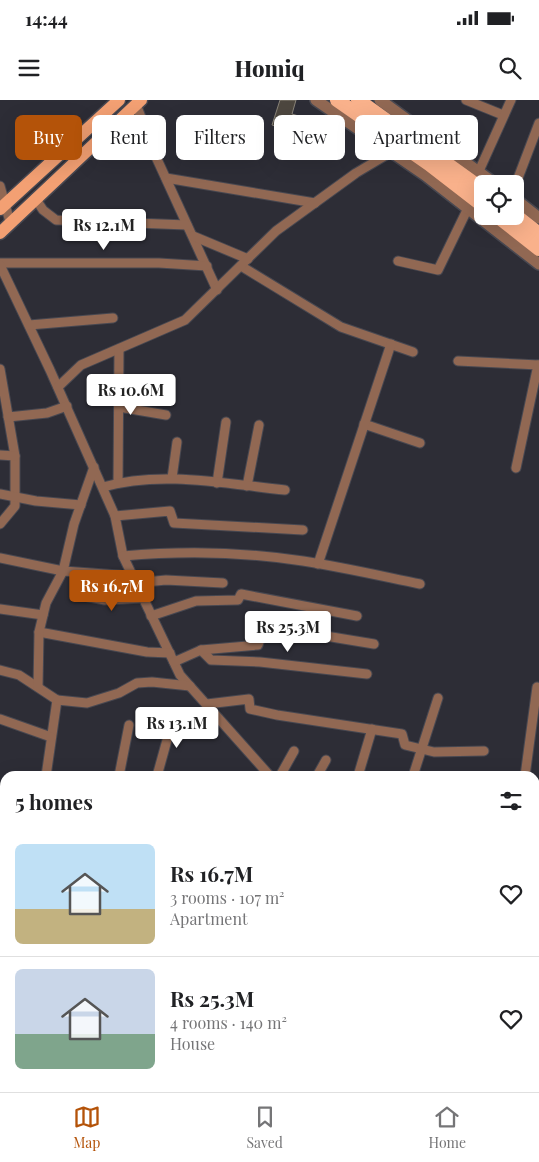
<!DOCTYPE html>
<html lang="en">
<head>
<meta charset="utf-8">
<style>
  body { margin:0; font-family:"Playfair Display",serif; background:#f2f2f2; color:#202124; height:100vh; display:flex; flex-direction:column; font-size:19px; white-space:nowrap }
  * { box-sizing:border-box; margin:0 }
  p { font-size:16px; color:#757577 }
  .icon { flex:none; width:28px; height:28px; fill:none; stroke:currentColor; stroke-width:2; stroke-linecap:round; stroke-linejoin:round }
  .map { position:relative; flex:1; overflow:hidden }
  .drawer { position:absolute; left:0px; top:671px; width:540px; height:321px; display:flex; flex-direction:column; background:#fff; border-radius:15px 15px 0 0; box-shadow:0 5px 20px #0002 }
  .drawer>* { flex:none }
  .hud { position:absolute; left:15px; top:15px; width:510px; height:45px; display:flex; gap:10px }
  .fabs { position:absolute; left:474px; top:75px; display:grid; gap:10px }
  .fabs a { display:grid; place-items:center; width:50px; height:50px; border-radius:8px; background:#fff; box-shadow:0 5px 20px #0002; font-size:25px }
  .price { position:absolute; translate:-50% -42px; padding:0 11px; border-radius:5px; background:#fff; color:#222; font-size:16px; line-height:32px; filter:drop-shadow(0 1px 2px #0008) }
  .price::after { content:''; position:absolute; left:50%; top:30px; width:15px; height:11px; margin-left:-8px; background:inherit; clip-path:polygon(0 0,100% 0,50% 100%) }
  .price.active { background:#b45309; color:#fff }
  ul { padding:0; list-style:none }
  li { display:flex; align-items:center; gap:15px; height:125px; padding:0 15px }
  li+li { border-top:1px solid #e0e0e0 }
  li span { display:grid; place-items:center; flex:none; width:140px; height:100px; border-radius:8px; color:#555 }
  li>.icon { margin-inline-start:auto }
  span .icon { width:60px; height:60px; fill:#fffc; stroke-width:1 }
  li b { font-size:21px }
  h2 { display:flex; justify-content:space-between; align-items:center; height:60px; padding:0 15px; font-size:21px }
  .chip { padding:0 18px; border-radius:8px; background:#fff; box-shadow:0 5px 20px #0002; font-size:18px; line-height:45px }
  .chip.active { background:#b45309; color:#fff }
  .status { display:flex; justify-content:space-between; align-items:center; height:35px; padding:0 25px; background:#fff; direction:ltr }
  .status svg { height:14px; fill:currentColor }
  header { display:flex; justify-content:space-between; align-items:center; height:65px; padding:0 15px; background:#fff; font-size:22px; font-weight:800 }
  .tabs { display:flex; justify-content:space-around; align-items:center; height:70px; border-top:1px solid #e0e0e0; background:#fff; font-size:14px; color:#757577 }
  .tabs a { display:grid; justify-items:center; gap:2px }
  .tabs .active { color:#b45309 }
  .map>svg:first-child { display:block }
</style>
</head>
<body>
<div class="status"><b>14:44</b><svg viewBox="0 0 49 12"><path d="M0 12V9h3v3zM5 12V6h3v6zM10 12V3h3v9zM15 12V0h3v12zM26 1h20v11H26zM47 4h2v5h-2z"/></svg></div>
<header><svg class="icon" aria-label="menu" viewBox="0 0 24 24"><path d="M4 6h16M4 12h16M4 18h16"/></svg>Homiq<svg class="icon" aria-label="search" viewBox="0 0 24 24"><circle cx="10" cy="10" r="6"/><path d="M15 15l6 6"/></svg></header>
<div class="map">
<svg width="539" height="992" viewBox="0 0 539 992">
  <rect width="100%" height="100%" fill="#2d2d36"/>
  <polygon fill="#4d473f" stroke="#898379" points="280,0 296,0 292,14 305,18 300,34 272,25"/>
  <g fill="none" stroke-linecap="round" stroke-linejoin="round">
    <defs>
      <g id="minor">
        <polyline points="466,0 503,15"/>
        <polyline points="136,4 156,57 217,190"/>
        <polyline points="479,71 511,0"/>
        <polyline points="166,78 315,103"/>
        <polyline points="0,86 10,122"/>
        <polyline points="515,86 539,23"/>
        <polyline points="35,98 43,110 56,120 187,125"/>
        <polyline points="193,136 248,159"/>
        <polyline points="398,161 438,170 468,108"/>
        <polyline points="0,163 159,163 207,166"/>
        <polyline points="0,165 50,270 115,416 123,456 180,575 270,676"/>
        <polyline points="241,166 341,227 413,252"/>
        <polyline points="29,225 113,218"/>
        <polyline points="458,261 539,265"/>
        <polyline points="0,269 15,356 15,406 0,424"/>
        <polyline points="58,287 81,265 185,220 276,131 356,73 393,51"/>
        <polyline points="119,307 166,315"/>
        <polyline points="8,317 47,313 67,306"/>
        <polyline points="364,324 420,343"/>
        <polyline points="0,355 15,356"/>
        <polyline points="516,368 538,265"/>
        <polyline points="172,378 177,342"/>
        <polyline points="118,383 119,249"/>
        <polyline points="217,383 226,322"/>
        <polyline points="247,386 259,325"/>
        <path d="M103 387C161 370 226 384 285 390"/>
        <polyline points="0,394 36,401 81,405"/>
        <polyline points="115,416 170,411 174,423 303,430"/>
        <path d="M123 456C181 451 245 452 303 461 342 467 381 476 420 484"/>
        <polyline points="0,458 63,471 119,475 133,478"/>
        <polyline points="318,464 391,244"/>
        <polyline points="135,483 166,480 223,483"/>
        <polyline points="84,496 105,500 143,498"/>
        <polyline points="0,509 43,515"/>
        <polyline points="151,516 196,501 238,500 241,494 357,516"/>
        <polyline points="39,532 147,552 170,553"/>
        <polyline points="201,550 211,560 260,562 367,574"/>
        <polyline points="174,562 201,550 258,545 265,526 374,544"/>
        <polyline points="0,570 19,575 57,600 46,676"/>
        <polyline points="38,587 39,532 46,503 63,471 74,424 94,367"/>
        <polyline points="57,600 87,603 119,593 137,583 152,582 190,586"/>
        <polyline points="207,604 249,599 250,609 277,615 402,634 405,645 434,652 484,651"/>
        <polyline points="0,619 51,637"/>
        <polyline points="119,676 129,625"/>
        <polyline points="157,676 174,615"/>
        <polyline points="280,676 294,651"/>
        <polyline points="317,676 326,660"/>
        <polyline points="358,676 372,629"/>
        <polyline points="413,676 438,598"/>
        <polyline points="525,676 537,587"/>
        <polyline points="535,706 539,706"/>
        <polyline points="535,742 539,743"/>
        <polyline points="535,786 539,787"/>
        <polyline points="535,854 539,842"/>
        <polyline points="535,867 539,869"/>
        <polyline points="0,895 5,894"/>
        <polyline points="0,932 5,908"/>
        <polyline points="0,960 5,961"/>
        <polyline points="82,992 83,988"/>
        <polyline points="169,992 170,988"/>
        <polyline points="378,992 379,988"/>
        <polyline points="433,992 434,988"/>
        <polyline points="493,992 494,988"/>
      </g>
      <g id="tertiary">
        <polyline points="316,0 425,75 539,164"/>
        <polyline points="380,0 495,84"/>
        <polyline points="515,99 539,118"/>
      </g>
      <g id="primary">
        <polyline points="0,109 119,0"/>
        <polyline points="0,133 141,0"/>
      </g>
      <g id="trunk">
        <polyline points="337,0 429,64 482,105"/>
        <polyline points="358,0 482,89"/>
        <polyline points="515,115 539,134"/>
        <polyline points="497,116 539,149"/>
      </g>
    </defs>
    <use href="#minor" stroke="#484851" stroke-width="11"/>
    <use href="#tertiary" stroke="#484851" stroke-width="14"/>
    <use href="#primary" stroke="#484851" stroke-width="15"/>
    <use href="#trunk" stroke="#484851" stroke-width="16"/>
    <use href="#minor" stroke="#916853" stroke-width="9"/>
    <use href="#tertiary" stroke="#916853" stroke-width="11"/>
    <use href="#primary" stroke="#f3a073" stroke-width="12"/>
    <use href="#trunk" stroke="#f9b18b" stroke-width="14"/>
  </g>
</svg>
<div class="fabs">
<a><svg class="icon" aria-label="locate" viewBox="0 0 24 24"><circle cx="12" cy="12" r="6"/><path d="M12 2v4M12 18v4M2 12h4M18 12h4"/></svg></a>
</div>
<b class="price" style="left:104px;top:151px">Rs 12.1M</b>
<b class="price" style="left:131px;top:316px">Rs 10.6M</b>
<b class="price active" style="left:112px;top:512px">Rs 16.7M</b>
<b class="price" style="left:288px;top:553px">Rs 25.3M</b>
<b class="price" style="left:177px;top:649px">Rs 13.1M</b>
<div class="hud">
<a class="chip active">Buy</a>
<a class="chip">Rent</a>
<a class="chip">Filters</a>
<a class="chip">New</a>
<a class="chip">Apartment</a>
</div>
<section class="drawer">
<h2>5 homes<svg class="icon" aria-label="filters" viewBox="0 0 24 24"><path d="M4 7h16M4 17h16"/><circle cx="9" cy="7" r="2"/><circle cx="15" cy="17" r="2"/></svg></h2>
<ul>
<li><span style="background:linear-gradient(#bfe0f5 65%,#c2b280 0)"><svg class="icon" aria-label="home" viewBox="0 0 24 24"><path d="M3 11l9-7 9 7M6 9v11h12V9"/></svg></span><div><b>Rs 16.7M</b><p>3 rooms · 107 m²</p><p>Apartment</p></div><svg class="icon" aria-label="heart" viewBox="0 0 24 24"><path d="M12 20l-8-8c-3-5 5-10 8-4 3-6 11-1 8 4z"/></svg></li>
<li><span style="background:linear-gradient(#c9d6e8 65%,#7fa58c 0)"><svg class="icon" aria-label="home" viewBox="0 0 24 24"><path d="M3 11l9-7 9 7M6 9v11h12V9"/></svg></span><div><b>Rs 25.3M</b><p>4 rooms · 140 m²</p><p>House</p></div><svg class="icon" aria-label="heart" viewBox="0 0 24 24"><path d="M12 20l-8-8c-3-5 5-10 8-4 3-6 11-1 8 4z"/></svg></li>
</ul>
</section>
</div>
<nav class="tabs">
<a class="active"><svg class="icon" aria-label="map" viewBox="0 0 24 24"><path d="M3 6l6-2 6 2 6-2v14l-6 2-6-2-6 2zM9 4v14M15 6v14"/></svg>Map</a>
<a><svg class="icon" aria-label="saved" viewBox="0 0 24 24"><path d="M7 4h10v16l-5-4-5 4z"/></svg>Saved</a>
<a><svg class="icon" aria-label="home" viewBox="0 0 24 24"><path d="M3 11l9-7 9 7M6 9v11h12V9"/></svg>Home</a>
</nav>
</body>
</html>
